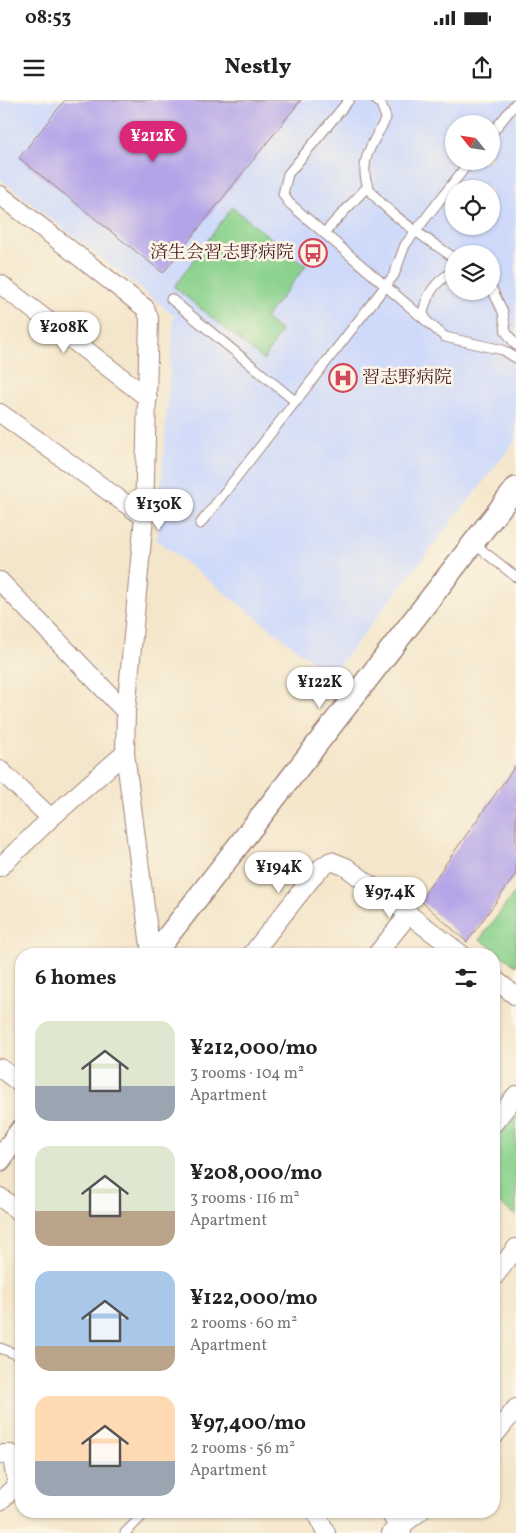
<!DOCTYPE html>
<html lang="en">
<head>
<meta charset="utf-8">
<style>
  body { margin:0; font-family:Vollkorn,"Noto Serif JP",serif; background:#f2f2f2; color:#222; height:100vh; display:flex; flex-direction:column; font-size:19px; white-space:nowrap }
  * { box-sizing:border-box; margin:0 }
  p { font-size:16px; color:#767676 }
  .icon { flex:none; width:28px; height:28px; fill:none; stroke:currentColor; stroke-width:2; stroke-linecap:round; stroke-linejoin:round }
  .map { position:relative; flex:1; overflow:hidden }
  .sheet { position:absolute; left:15px; top:848px; width:485px; height:570px; display:flex; flex-direction:column; background:#fff; border-radius:20px; box-shadow:0 1px 4px #0004 }
  .sheet>* { flex:none }
  .needle { width:32px; rotate:300deg }
  .fabs { position:absolute; left:445px; top:15px; display:grid; gap:10px }
  .fabs a { display:grid; place-items:center; width:55px; height:55px; border-radius:50%; background:#fff; box-shadow:0 1px 4px #0004; font-size:25px }
  .price { position:absolute; translate:-50% -42px; padding:0 11px; border-radius:18px; background:#fff; color:#222; font-size:16px; line-height:32px; filter:drop-shadow(0 1px 2px #0008) }
  .price::after { content:''; position:absolute; left:50%; top:30px; width:15px; height:11px; margin-left:-8px; background:inherit; clip-path:polygon(0 0,100% 0,50% 100%) }
  .price.current { background:#db2777; color:#fff }
  ul { padding:0; list-style:none }
  li { display:flex; align-items:center; gap:15px; height:125px; padding:0 20px }
  li span { display:grid; place-items:center; flex:none; width:140px; height:100px; border-radius:15px; color:#555 }
  li>.icon { margin-inline-start:auto }
  span .icon { width:60px; height:60px; fill:#fffc; stroke-width:1 }
  li b { font-size:21px }
  h2 { display:flex; justify-content:space-between; align-items:center; height:60px; padding:0 20px; font-size:21px }
  .status { display:flex; justify-content:space-between; align-items:center; height:35px; padding:0 25px; background:#fff; direction:ltr }
  .status svg { height:14px; fill:currentColor }
  header { display:flex; justify-content:space-between; align-items:center; height:65px; padding:0 20px; background:#fff; font-size:22px; font-weight:800 }
  .map>svg:first-child { display:block }
</style>
</head>
<body>
<div class="status"><b>08:53</b><svg viewBox="0 0 49 12"><path d="M0 12V9h3v3zM5 12V6h3v6zM10 12V3h3v9zM15 12V0h3v12zM26 1h20v11H26zM47 4h2v5h-2z"/></svg></div>
<header><svg class="icon" aria-label="menu" viewBox="0 0 24 24"><path d="M4 6h16M4 12h16M4 18h16"/></svg>Nestly<svg class="icon" aria-label="share" viewBox="0 0 24 24"><path d="M12 15V3M7 8l5-5 5 5M5 13v7h14v-7"/></svg></header>
<div class="map">
<svg width="516" height="1433" viewBox="0 0 516 1433">
  <rect width="100%" height="100%" fill="#fcf5e5"/>
  <filter id="ink" filterUnits="userSpaceOnUse"><feTurbulence type="fractalNoise" baseFrequency=".02" numOctaves="2"/><feDisplacementMap in="SourceGraphic" scale="10" xChannelSelector="R" yChannelSelector="G"/><feConvolveMatrix kernelMatrix="1 2 1 2 8 2 1 2 1" color-interpolation-filters="sRGB"/></filter>
  <filter id="wash" filterUnits="userSpaceOnUse"><feTurbulence type="fractalNoise" baseFrequency=".0096" numOctaves="4" result="noise"/><feDisplacementMap in="SourceGraphic" scale="20" xChannelSelector="R" yChannelSelector="G"/><feGaussianBlur stdDeviation="1.12" result="paint"/><feColorMatrix in="noise" values="0 0 0 0 0 0 0 0 0 0 0 0 0 0 0 0 0 1.4 0 .05"/><feComposite in="paint" operator="in"/></filter>
  <g filter="url(#wash)">
    <rect width="100%" height="100%" fill="#f4e6ca"/>
    <path fill="#cfdafa" fill-rule="evenodd" d="M0 0H516V340L331 576 157 440 174 215 0 79ZM454 24H491V61H454ZM454 89H491V126H454ZM454 154H491V191H454Z"/>
    <g fill="#89d18c" stroke="#6a785c">
      <polygon points="232,107 306,166 265,218 281,231 264,260 174,187"/>
      <polygon points="516,791 516,866 480,839"/>
      <polygon points="516,1001 516,1116 494,1099 494,1033"/>
    </g>
    <g id="blocks">
      <g fill="#b3a3e8">
        <polygon points="65,0 301,0 163,173 19,58"/>
        <polygon points="516,665 516,774 467,842 420,800"/>
      </g>
    </g>
  </g>
  <g filter="url(#ink)">
    <use href="#blocks" fill-opacity="0" stroke="#9f827a" stroke-width="1"/>
    <g fill="none" stroke-linecap="round" stroke-linejoin="round">
      <defs>
        <g id="service">
          <polyline points="349,0 288,74 283,94 289,103 445,237 503,250 516,258"/>
          <path d="M376 0 381 4 386 18C380 31 371 43 367 56 364 65 364 78 368 86 380 110 431 141 454 158"/>
          <polyline points="491,34 516,3"/>
          <polyline points="324,133 368,86"/>
          <polyline points="491,187 503,212 506,232 516,245"/>
          <polyline points="171,199 296,302"/>
          <path d="M426 220 423 213C427 193 436 181 454 171"/>
          <polyline points="200,424 394,175 405,145 470,61"/>
          <polyline points="473,443 516,477"/>
          <polyline points="0,1248 21,1256"/>
          <polyline points="125,1433 147,1411"/>
        </g>
        <g id="minor">
          <polyline points="0,95 145,208 149,218 144,417 126,612 125,653 151,854"/>
          <polyline points="0,184 148,298"/>
          <polyline points="0,313 144,417"/>
          <polyline points="0,481 126,612"/>
          <polyline points="0,670 51,718"/>
          <polyline points="0,767 51,718 125,653"/>
          <polyline points="252,854 318,770 331,761 346,767 461,854"/>
          <polyline points="377,854 409,814"/>
          <polyline points="494,879 516,896"/>
          <polyline points="0,968 21,984"/>
          <polyline points="494,1023 516,995"/>
          <polyline points="0,1097 21,1113"/>
          <polyline points="494,1177 516,1148"/>
          <polyline points="494,1336 516,1308"/>
          <polyline points="0,1354 11,1354 17,1385 0,1401"/>
          <polyline points="315,1411 326,1433"/>
          <polyline points="389,1411 402,1433"/>
          <polyline points="391,1433 421,1411"/>
        </g>
        <g id="tertiary">
          <polyline points="154,854 516,388"/>
          <polyline points="0,1060 21,1030"/>
        </g>
      </defs>
      <use href="#service" stroke="#9f827a" stroke-width="11"/>
      <use href="#minor" stroke="#9f827a" stroke-width="20"/>
      <use href="#tertiary" stroke="#9f827a" stroke-width="24"/>
      <use href="#service" stroke="#fff" stroke-width="9"/>
      <use href="#minor" stroke="#fff" stroke-width="18"/>
      <use href="#tertiary" stroke="#fff" stroke-width="21"/>
    </g>
  </g>
  <defs>
    <symbol id="bus-ring" viewBox="-11 -11 22 22"><circle r="9.5" fill="#fcf5e5" stroke="#d1495b" stroke-width="1.5"/><path d="M-5-6H5V4H4V6H2V4H-2V6H-4V4H-5ZM-3.5-4V0h7V-4ZM-3.5 1.2v1.5H-2V1.2ZM2 1.2v1.5H3.5V1.2Z" fill="#d1495b"/></symbol>
    <symbol id="hospital-ring" viewBox="-11 -11 22 22"><circle r="9.5" fill="#fcf5e5" stroke="#d1495b" stroke-width="1.5"/><path d="M-5-5h3v3.5h4V-5h3V5h-3V1.5h-4V5h-3Z" fill="#d1495b"/></symbol>
  </defs>
  <g fill-rule="evenodd">
    <use href="#bus-ring" x="297" y="137" width="32" height="32"/>
    <use href="#hospital-ring" x="327" y="262" width="32" height="32"/>
  </g>
  <g text-anchor="middle" dominant-baseline="central" stroke-width="5" stroke-linejoin="round" paint-order="stroke">
    <g font-size="18" fill="#4a1f2b" stroke="#fcf5e5" text-anchor="end">
      <text x="294" y="153">済生会習志野病院</text>
      <text x="362" y="278" text-anchor="start">習志野病院</text>
    </g>
  </g>
</svg>
<div class="fabs">
<a><svg class="needle" viewBox="-14 -14 28 28"><path d="M0-13l5 13h-10z" fill="#e53935"/><path d="M0 13l5-13h-10z" fill="#767676"/></svg></a>
<a><svg class="icon" aria-label="locate" viewBox="0 0 24 24"><circle cx="12" cy="12" r="6"/><path d="M12 2v4M12 18v4M2 12h4M18 12h4"/></svg></a>
<a><svg class="icon" aria-label="layers" viewBox="0 0 24 24"><path d="M12 4l9 5-9 5-9-5zM3 14l9 5 9-5"/></svg></a>
</div>
<b class="price current" style="left:153px;top:63px">¥212K</b>
<b class="price" style="left:64px;top:254px">¥208K</b>
<b class="price" style="left:159px;top:431px">¥130K</b>
<b class="price" style="left:320px;top:609px">¥122K</b>
<b class="price" style="left:279px;top:794px">¥194K</b>
<b class="price" style="left:390px;top:819px">¥97.4K</b>
<section class="sheet">
<h2>6 homes<svg class="icon" aria-label="filters" viewBox="0 0 24 24"><path d="M4 7h16M4 17h16"/><circle cx="9" cy="7" r="2"/><circle cx="15" cy="17" r="2"/></svg></h2>
<ul>
<li><span style="background:linear-gradient(#dfe7d0 65%,#9aa5b1 0)"><svg class="icon" aria-label="home" viewBox="0 0 24 24"><path d="M3 11l9-7 9 7M6 9v11h12V9"/></svg></span><div><b>¥212,000/mo</b><p>3 rooms · 104 m²</p><p>Apartment</p></div></li>
<li><span style="background:linear-gradient(#dfe7d0 65%,#b9a48a 0)"><svg class="icon" aria-label="home" viewBox="0 0 24 24"><path d="M3 11l9-7 9 7M6 9v11h12V9"/></svg></span><div><b>¥208,000/mo</b><p>3 rooms · 116 m²</p><p>Apartment</p></div></li>
<li><span style="background:linear-gradient(#a9c7e8 75%,#b9a48a 0)"><svg class="icon" aria-label="home" viewBox="0 0 24 24"><path d="M3 11l9-7 9 7M6 9v11h12V9"/></svg></span><div><b>¥122,000/mo</b><p>2 rooms · 60 m²</p><p>Apartment</p></div></li>
<li><span style="background:linear-gradient(#ffd9b3 65%,#9aa5b1 0)"><svg class="icon" aria-label="home" viewBox="0 0 24 24"><path d="M3 11l9-7 9 7M6 9v11h12V9"/></svg></span><div><b>¥97,400/mo</b><p>2 rooms · 56 m²</p><p>Apartment</p></div></li>
</ul>
</section>
</div>
</body>
</html>
